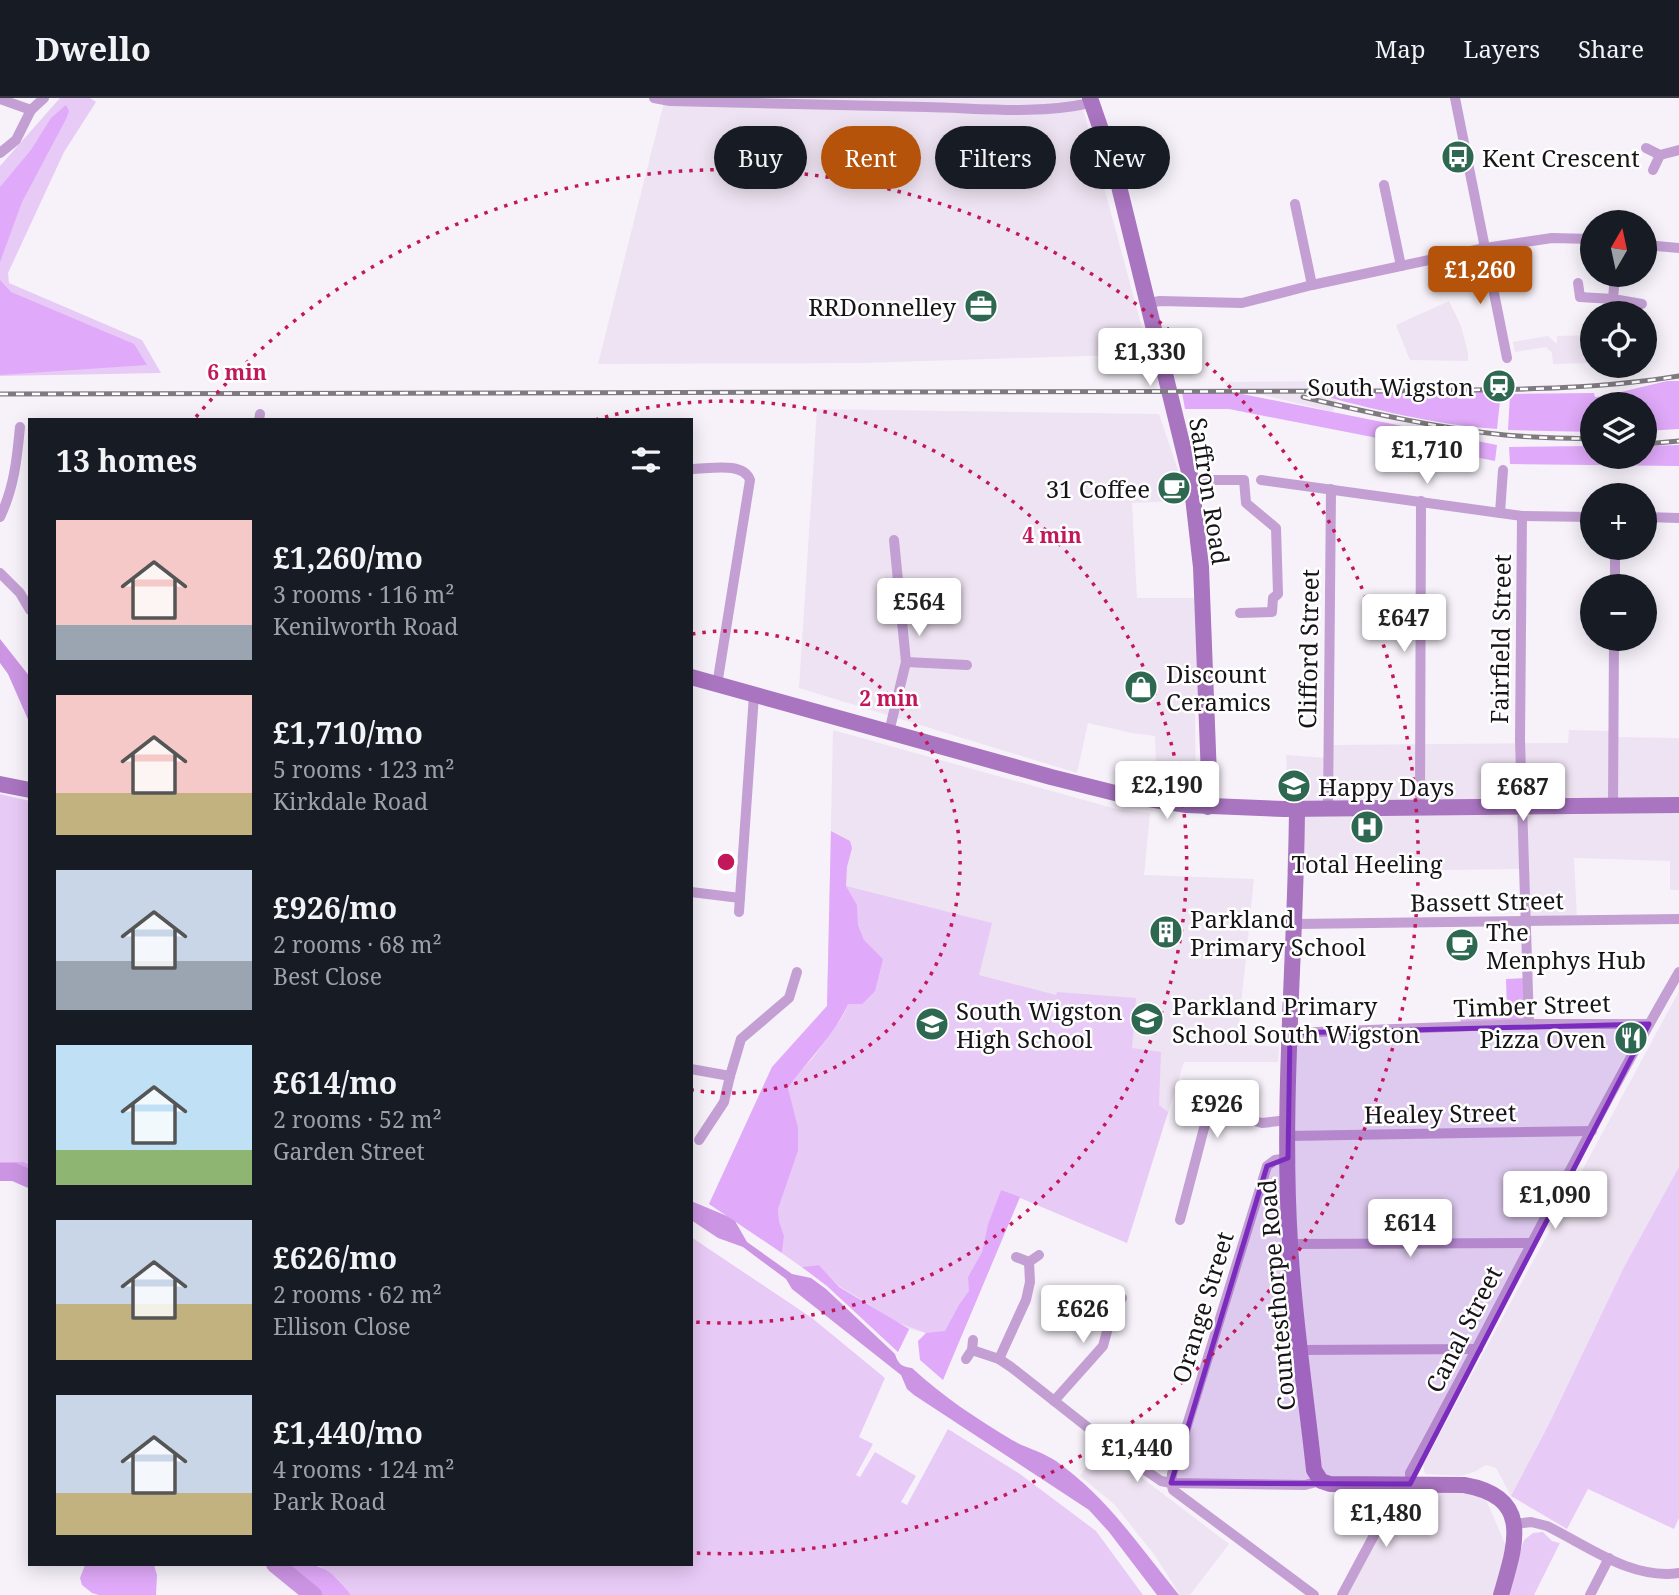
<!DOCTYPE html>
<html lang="en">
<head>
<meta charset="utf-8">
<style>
  body { margin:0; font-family:"Noto Serif",serif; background:#242831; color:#f1f3f6; height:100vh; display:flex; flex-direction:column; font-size:26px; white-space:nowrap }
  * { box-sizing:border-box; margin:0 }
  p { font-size:23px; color:#9ea1a6 }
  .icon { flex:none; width:38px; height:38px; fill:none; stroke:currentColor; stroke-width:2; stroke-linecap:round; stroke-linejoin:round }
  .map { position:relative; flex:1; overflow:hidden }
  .panel { position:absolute; left:28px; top:320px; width:665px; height:1148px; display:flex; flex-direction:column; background:#171b24; border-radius:0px; box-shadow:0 4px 18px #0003 }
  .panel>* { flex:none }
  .top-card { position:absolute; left:714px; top:28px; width:665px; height:63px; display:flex; gap:14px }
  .needle { width:46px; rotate:9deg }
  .controls { position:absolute; left:1580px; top:112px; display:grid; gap:14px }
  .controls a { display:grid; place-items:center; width:77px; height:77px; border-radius:50%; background:#171b24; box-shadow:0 4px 18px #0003; font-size:35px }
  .price { position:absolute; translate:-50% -60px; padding:0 16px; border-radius:7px; background:#fff; color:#222; font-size:23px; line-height:46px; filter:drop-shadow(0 2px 4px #0008) }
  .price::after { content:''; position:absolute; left:50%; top:42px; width:21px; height:16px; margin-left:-10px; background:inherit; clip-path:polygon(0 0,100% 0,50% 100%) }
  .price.on { background:#b45309; color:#fff }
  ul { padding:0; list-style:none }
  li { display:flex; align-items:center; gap:21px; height:175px; padding:0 28px }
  li span { display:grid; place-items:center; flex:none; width:196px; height:140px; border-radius:0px; color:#555 }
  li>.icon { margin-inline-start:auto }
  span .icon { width:84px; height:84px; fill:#fffc; stroke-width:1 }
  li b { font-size:30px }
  h2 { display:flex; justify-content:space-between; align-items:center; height:84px; padding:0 28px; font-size:30px }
  .tag { padding:0 24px; border-radius:32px; background:#171b24; box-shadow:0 4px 18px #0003; font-size:24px; line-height:63px }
  .tag.on { background:#b45309; color:#fff }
  header { display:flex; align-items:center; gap:42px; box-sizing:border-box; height:98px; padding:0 35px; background:#171b24; border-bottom:2px solid #363941 }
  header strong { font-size:33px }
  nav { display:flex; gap:38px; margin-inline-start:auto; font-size:24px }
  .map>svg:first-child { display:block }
</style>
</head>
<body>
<header>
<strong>Dwello</strong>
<nav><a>Map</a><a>Layers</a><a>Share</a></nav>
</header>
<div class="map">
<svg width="1679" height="1497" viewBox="0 0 1679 1497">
  <rect width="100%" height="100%" fill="#f7f2fa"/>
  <g fill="#eee3f2">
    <polygon points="665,0 1080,0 1149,256 862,265 598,266"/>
    <polygon points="1449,203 1461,228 1468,255 1468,263 1410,262 1396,227"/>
    <polygon points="1592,237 1592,265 1553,266 1552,255 1546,249 1515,254 1513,244 1548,238 1557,246 1557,238"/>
    <polygon points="1336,283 1338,295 1315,296 1337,302 1333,314 1263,297 1228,295 1225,284"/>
    <polygon points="817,311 1159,316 1179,375 1181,403 1132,405 1137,500 1202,500 1207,583 1195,611 1196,699 1157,692 1155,638 1132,635 1088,625 1077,675 799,590"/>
    <polygon points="833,632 1116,711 1150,715 1144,777 1254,781 1237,946 1279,949 1278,964 1184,964 1127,1145 1020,1099 959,1244 910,1231 898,1254 827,1188 747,1130 709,1106 772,969 827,908"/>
    <polygon points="1569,632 1613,633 1614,639 1679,640 1679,792 1670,792 1670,763 1574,760 1577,822 1525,824 1522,771 1287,774 1289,723 1286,657 1327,660 1328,647 1568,645"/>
    <polygon points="1679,893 1679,1070 1624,1169 1549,1326 1511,1398 1496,1370 1486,1367 1476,1373 1461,1378 1425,1376 1423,1367"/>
    <polygon points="1100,1348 1229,1446 1190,1497 1180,1497 1156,1459 1114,1406 1080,1378"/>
    <polygon points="1401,1387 1481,1390 1506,1448 1493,1497 1337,1497"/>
  </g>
  <g fill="#e8caf6">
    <polygon points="60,0 90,0 96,4 64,54 8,175 9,185 142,242 161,275 0,278 0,68"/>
    <polygon points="0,696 30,703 30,1067 24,1064 0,1064"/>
    <polygon points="846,788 992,825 979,877 1056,897 1057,894 1136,900 1132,950 1161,954 1159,1007 1168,1014 1127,1145 1001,1092 988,1126 982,1154 968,1179 970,1193 945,1234 926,1235 894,1223 866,1204 839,1188 819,1167 802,1169 782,1155 784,1138 779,1123 778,1111 798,1053 798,1029 788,990 800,973 813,960 843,918 848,906 883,861 864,842 858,827 857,807"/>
    <polygon points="1679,1069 1679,1420 1674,1431 1588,1391 1567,1431 1511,1398 1549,1326 1624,1169"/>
    <polygon points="691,1139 812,1220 885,1280 859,1339 873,1346 856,1377 860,1379 875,1354 916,1378 901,1404 907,1407 948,1331 1020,1376 1096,1433 1143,1497 351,1497 338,1481 318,1467 691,1466"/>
    <polygon points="1543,1434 1552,1443 1560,1445 1534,1497 1505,1497 1524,1442 1533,1435"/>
  </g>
  <g fill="#e0a9f9">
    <polygon points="66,7 69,13 66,21 22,104 0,164 0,89 31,52 51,20"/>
    <polygon points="0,182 11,194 134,246 147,267 0,277"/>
    <polygon points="1667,283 1679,283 1679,331 1645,333 1645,306 1592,306 1592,334 1508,332 1510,296 1594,295 1595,299 1604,298"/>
    <path d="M1501 293 1497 331C1435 327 1372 311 1312 295Z"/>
    <polygon points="1182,295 1242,296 1497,347 1495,363 1229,311 1185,311"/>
    <polygon points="1679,347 1679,368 1510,366 1509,349 1592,348 1592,359 1645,359 1645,348"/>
    <path d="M831 733 850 743 852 750 847 769 846 788 857 807 858 827 864 842 883 861 875 893 862 906H848C834 938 807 962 788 990L798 1029V1053L778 1111 779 1123 784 1138 782 1155 709 1106 772 969 827 908Z"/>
    <polygon points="1525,880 1526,927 1461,928 1460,916 1507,915 1506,881"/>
    <polygon points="0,1064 24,1064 30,1067 30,1086 15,1081 0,1080"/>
    <polygon points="1001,1092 1020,1099 943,1282 920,1262 918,1243 926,1235 945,1233 959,1207 969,1193 968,1179 982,1154 988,1126"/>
    <polygon points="819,1167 839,1189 909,1231 898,1254 827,1188 802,1169"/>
    <polygon points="85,1467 154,1467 157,1477 156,1497 99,1497 92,1495 82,1487 80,1480"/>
    <path d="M275 1467C315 1466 324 1462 351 1497H318Z"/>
  </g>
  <g fill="#cc95e4">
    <polygon points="0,541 30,579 30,626 8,576 0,565"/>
    <path d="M691 1103 727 1118 735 1123 747 1144 792 1176 811 1180 826 1191 895 1256C898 1266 902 1269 912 1270 942 1298 977 1321 1012 1342 1026 1350 1043 1354 1056 1363 1107 1399 1140 1449 1179 1497H1157L1109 1434 1089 1412 914 1297 907 1291 901 1277 792 1191 786 1181 743 1149 718 1140 691 1122Z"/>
  </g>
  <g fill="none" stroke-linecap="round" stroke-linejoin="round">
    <g stroke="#cc95e4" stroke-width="18">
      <polyline points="0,1074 14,1074 30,1081"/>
      <polyline points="275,1466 313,1497"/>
    </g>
    <g stroke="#c39fd3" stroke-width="10">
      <path d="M654 0 670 3C755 5 840 7 926 9 980 10 1036 17 1090 5"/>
      <polyline points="1455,0 1507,260"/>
      <polyline points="0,1 31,12"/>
      <polyline points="1646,50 1660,57 1679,52"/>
      <polyline points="0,55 16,42 31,12 44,0"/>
      <polyline points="1653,72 1660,57"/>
      <polyline points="1384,87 1401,168"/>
      <polyline points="1295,106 1312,187"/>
      <polyline points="1645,147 1679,150"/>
      <polyline points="1615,177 1613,201 1642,206"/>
      <polyline points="1578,185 1580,199 1613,201"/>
      <polyline points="1148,205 1160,203 1242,205 1312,187 1485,150 1552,140 1592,141"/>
      <polyline points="259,322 260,316"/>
      <path d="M691 371C709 371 743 363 750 382L717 587"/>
      <polyline points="1191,382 1244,382 1246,405 1276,430 1278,496 1273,500 1272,514 1240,515"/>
      <polyline points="1261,382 1522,418 1592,419"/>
      <polyline points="1500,415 1503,372"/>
      <polyline points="1522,418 1520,642 1529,926"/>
      <path d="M0 419C14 390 17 361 20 329"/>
      <polyline points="1645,419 1679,420"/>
      <polyline points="0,475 20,495 30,512"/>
      <polyline points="1615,488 1615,450"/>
      <polyline points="906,564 967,567"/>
      <polyline points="889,634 906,564 894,442"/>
      <polyline points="1420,708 1421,403"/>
      <polyline points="1613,708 1614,541"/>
      <polyline points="1328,711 1331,391"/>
      <polyline points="691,794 740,800"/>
      <polyline points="739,814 754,597"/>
      <polyline points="1295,826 1679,821"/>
      <polyline points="1290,935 1529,926 1649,926"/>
      <polyline points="691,971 730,978 741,941 789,900 797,874"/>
      <polyline points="1288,1038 1592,1033"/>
      <polyline points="699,1042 724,1004 730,978"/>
      <polyline points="1288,1060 1275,1062 1267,1068 1172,1376 1171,1385 1305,1387 1321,1383"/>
      <polyline points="1180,1122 1209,1011 1262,1025 1288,1022"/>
      <polyline points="1290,1146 1531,1145"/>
      <polyline points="1016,1159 1029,1164 1039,1157"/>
      <polyline points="972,1252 999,1261 1011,1269 1119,1354 1161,1383 1171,1385 1173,1392 1314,1497"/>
      <polyline points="1302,1252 1478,1251"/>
      <polyline points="966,1261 972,1252 973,1242"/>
      <polyline points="999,1261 1026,1202 1030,1184 1029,1164"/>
      <polyline points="1054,1303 1103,1248 1111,1219 1122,1200"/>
      <path d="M1410 1386V1375C1501 1209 1584 1038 1679 874"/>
      <path d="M1515 1426 1531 1424 1547 1428C1588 1448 1631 1482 1679 1475"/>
      <polyline points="1342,1497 1401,1387"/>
      <polyline points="1590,1497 1609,1460"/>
    </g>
    <g stroke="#a974c0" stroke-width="16">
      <polyline points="1090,0 1115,72 1191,382 1201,469 1209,679 1208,709"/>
      <polyline points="691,579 1051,679 1123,697 1187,707 1284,711 1679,707"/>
      <polyline points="0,686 30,692"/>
      <path d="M1297 711C1296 855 1281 1001 1290 1145 1294 1221 1306 1297 1314 1372L1321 1383 1330 1386 1464 1387C1534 1399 1515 1448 1501 1497"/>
    </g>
    <defs>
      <g id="rail">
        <path d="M0 296 1386 293C1484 291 1582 294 1679 278"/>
        <path d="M1303 299C1370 315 1437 330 1505 337 1534 340 1564 340 1592 341"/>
        <polyline points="1645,346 1679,343"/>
      </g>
    </defs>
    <use href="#rail" stroke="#7e7a80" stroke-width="5"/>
    <use href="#rail" stroke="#fff" stroke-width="2.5" stroke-dasharray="8" stroke-linecap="butt"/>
  </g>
  <path fill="#7b2cbf" fill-opacity="0.2" stroke="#7b2cbf" stroke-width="5" stroke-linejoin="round" d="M1649 926 1410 1386 1171 1385 1267 1068 1288 1060 1290 935Z"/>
  <g fill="none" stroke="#c2185b" stroke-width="3.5" stroke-dasharray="3.5 7">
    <path d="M692 536A231 231 0 1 1 692 992"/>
    <path d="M595 322A461 461 0 1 1 694 1224"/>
    <path d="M196 319A692 692 0 1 1 696 1455"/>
  </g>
  <defs>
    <symbol id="bus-disc" viewBox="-11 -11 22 22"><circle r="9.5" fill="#2e6851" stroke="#fff"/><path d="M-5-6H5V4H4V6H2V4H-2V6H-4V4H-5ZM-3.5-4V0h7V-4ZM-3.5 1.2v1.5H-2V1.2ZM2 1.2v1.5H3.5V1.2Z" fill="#fff"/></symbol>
    <symbol id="office-disc" viewBox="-11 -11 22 22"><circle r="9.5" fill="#2e6851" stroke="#fff"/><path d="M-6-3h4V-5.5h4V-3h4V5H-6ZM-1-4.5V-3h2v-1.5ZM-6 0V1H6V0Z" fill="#fff"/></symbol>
    <symbol id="station-disc" viewBox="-11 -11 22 22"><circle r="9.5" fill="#2e6851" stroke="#fff"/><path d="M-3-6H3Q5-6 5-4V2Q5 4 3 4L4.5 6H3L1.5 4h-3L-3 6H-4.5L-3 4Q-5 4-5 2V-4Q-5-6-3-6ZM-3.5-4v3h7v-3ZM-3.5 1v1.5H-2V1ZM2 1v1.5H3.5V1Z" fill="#fff"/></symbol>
    <symbol id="cafe-disc" viewBox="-11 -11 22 22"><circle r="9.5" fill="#2e6851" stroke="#fff"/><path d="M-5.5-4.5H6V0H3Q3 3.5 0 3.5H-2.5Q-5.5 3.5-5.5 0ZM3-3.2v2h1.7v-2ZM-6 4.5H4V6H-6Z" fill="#fff"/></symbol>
    <symbol id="shop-disc" viewBox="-11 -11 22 22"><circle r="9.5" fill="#2e6851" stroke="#fff"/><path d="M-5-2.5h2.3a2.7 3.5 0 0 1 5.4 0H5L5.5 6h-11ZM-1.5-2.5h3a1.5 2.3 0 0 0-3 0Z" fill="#fff"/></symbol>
    <symbol id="school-disc" viewBox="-11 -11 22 22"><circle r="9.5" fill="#2e6851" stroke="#fff"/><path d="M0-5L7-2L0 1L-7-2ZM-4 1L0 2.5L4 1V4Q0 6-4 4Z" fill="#fff"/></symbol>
    <symbol id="hospital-disc" viewBox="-11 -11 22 22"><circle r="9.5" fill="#2e6851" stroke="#fff"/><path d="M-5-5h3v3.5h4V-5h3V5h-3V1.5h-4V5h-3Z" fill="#fff"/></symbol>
    <symbol id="building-disc" viewBox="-11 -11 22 22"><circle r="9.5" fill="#2e6851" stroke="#fff"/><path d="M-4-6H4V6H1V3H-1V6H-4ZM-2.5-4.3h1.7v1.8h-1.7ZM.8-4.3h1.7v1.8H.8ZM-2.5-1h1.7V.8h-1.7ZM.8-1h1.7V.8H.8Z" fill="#fff"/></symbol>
    <symbol id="restaurant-disc" viewBox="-11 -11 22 22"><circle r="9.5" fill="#2e6851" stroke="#fff"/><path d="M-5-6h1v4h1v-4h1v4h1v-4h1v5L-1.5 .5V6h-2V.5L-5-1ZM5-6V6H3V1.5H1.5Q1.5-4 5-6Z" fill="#fff"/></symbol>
  </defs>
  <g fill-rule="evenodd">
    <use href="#bus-disc" x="1439" y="40" width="38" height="38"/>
    <use href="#office-disc" x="962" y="189" width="38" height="38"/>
    <use href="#station-disc" x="1480" y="269" width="38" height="38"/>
    <use href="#cafe-disc" x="1155" y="371" width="38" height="38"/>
    <use href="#shop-disc" x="1122" y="570" width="38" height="38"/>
    <use href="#school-disc" x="1275" y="669" width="38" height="38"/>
    <use href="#hospital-disc" x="1348" y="710" width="38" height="38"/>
    <use href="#building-disc" x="1147" y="815" width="38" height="38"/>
    <use href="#cafe-disc" x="1443" y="828" width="38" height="38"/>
    <use href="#school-disc" x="1128" y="902" width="38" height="38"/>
    <use href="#school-disc" x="913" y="907" width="38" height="38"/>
    <use href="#restaurant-disc" x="1612" y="921" width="38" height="38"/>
  </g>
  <g text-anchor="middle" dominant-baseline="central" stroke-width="5" stroke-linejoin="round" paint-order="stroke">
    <g font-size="24" fill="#161417" stroke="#fff" text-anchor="start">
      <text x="1482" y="59">Kent Crescent</text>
      <text x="956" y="208" text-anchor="end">RRDonnelley</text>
      <text x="1474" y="288" text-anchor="end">South Wigston</text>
      <text x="1150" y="390" text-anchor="end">31 Coffee</text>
      <text x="1166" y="575">Discount<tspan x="1166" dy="28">Ceramics</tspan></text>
      <text x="1318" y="688">Happy Days</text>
      <text x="1367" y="765" text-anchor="middle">Total Heeling</text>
      <text x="1190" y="820">Parkland<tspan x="1190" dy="28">Primary School</tspan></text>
      <text x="1486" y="833">The<tspan x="1486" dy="28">Menphys Hub</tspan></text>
      <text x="1172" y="907">Parkland Primary<tspan x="1172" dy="28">School South Wigston</tspan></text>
      <text x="956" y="912">South Wigston<tspan x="956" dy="28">High School</tspan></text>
      <text x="1606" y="940" text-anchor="end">Pizza Oven</text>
    </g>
    <g font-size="24" fill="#161417" stroke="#fff">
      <text transform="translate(1210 393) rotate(81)">Saffron Road</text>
      <text transform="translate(1500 541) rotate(-89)">Fairfield Street</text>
      <text transform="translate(1308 551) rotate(-89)">Clifford Street</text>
      <text transform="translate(1487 803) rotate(-1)">Bassett Street</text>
      <text transform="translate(1532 907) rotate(-2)">Timber Street</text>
      <text transform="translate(1440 1015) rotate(-1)">Healey Street</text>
      <text transform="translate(1276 1197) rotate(-95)">Countesthorpe Road</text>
      <text transform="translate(1202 1209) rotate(-73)">Orange Street</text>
      <text transform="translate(1463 1231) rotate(-63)">Canal Street</text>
    </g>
  </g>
  <circle cx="726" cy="764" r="10" fill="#c2185b" stroke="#fff" stroke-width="3.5"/>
  <g font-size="21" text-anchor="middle" font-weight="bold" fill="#c2185b" stroke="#fff" stroke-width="5" stroke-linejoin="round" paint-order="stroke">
    <text x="237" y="282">6 min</text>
    <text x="1052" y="445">4 min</text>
    <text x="889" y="608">2 min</text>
  </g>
</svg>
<div class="controls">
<a><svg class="needle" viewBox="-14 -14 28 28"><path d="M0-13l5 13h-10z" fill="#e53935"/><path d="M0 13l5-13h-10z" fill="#9ea1a6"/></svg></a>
<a><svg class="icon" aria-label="locate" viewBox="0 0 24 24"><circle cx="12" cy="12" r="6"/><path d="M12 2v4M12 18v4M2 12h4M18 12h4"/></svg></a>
<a><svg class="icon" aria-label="layers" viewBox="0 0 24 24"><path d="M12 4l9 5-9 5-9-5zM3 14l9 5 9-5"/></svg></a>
<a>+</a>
<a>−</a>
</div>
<b class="price on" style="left:1480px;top:208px">£1,260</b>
<b class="price" style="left:1150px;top:290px">£1,330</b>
<b class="price" style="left:1427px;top:388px">£1,710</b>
<b class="price" style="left:919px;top:540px">£564</b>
<b class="price" style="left:1404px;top:556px">£647</b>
<b class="price" style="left:1167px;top:723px">£2,190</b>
<b class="price" style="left:1523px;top:725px">£687</b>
<b class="price" style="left:1217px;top:1042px">£926</b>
<b class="price" style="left:1555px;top:1133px">£1,090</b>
<b class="price" style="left:1410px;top:1161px">£614</b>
<b class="price" style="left:1083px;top:1247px">£626</b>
<b class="price" style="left:1137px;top:1386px">£1,440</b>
<b class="price" style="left:1386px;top:1451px">£1,480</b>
<div class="top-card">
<a class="tag">Buy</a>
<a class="tag on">Rent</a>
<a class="tag">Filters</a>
<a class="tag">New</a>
</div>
<section class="panel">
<h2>13 homes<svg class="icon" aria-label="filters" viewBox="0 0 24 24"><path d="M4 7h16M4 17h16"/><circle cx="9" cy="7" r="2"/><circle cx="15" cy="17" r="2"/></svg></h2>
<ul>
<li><span style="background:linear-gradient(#f6c9c9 75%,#9aa5b1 0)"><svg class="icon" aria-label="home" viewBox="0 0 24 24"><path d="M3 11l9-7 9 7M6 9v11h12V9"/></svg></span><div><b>£1,260/mo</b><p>3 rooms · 116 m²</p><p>Kenilworth Road</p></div></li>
<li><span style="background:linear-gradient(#f6c9c9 70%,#c2b280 0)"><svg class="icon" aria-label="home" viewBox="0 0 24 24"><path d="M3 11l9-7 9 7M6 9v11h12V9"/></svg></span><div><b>£1,710/mo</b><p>5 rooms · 123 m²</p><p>Kirkdale Road</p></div></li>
<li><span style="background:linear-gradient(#c9d6e8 65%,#9aa5b1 0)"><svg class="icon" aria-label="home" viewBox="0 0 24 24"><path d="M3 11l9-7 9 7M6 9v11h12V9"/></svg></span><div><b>£926/mo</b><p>2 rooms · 68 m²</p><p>Best Close</p></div></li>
<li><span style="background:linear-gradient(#bfe0f5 75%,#8fb573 0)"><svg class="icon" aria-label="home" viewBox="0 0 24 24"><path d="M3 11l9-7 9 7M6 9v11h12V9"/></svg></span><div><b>£614/mo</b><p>2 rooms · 52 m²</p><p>Garden Street</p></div></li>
<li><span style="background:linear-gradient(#c9d6e8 60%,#c2b280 0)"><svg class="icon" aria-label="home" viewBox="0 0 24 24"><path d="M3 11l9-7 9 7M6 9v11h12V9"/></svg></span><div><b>£626/mo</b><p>2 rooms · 62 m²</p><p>Ellison Close</p></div></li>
<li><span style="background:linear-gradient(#c9d6e8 70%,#c2b280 0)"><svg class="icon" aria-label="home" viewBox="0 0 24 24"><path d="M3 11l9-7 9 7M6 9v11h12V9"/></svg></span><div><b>£1,440/mo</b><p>4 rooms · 124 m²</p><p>Park Road</p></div></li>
</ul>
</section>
</div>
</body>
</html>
